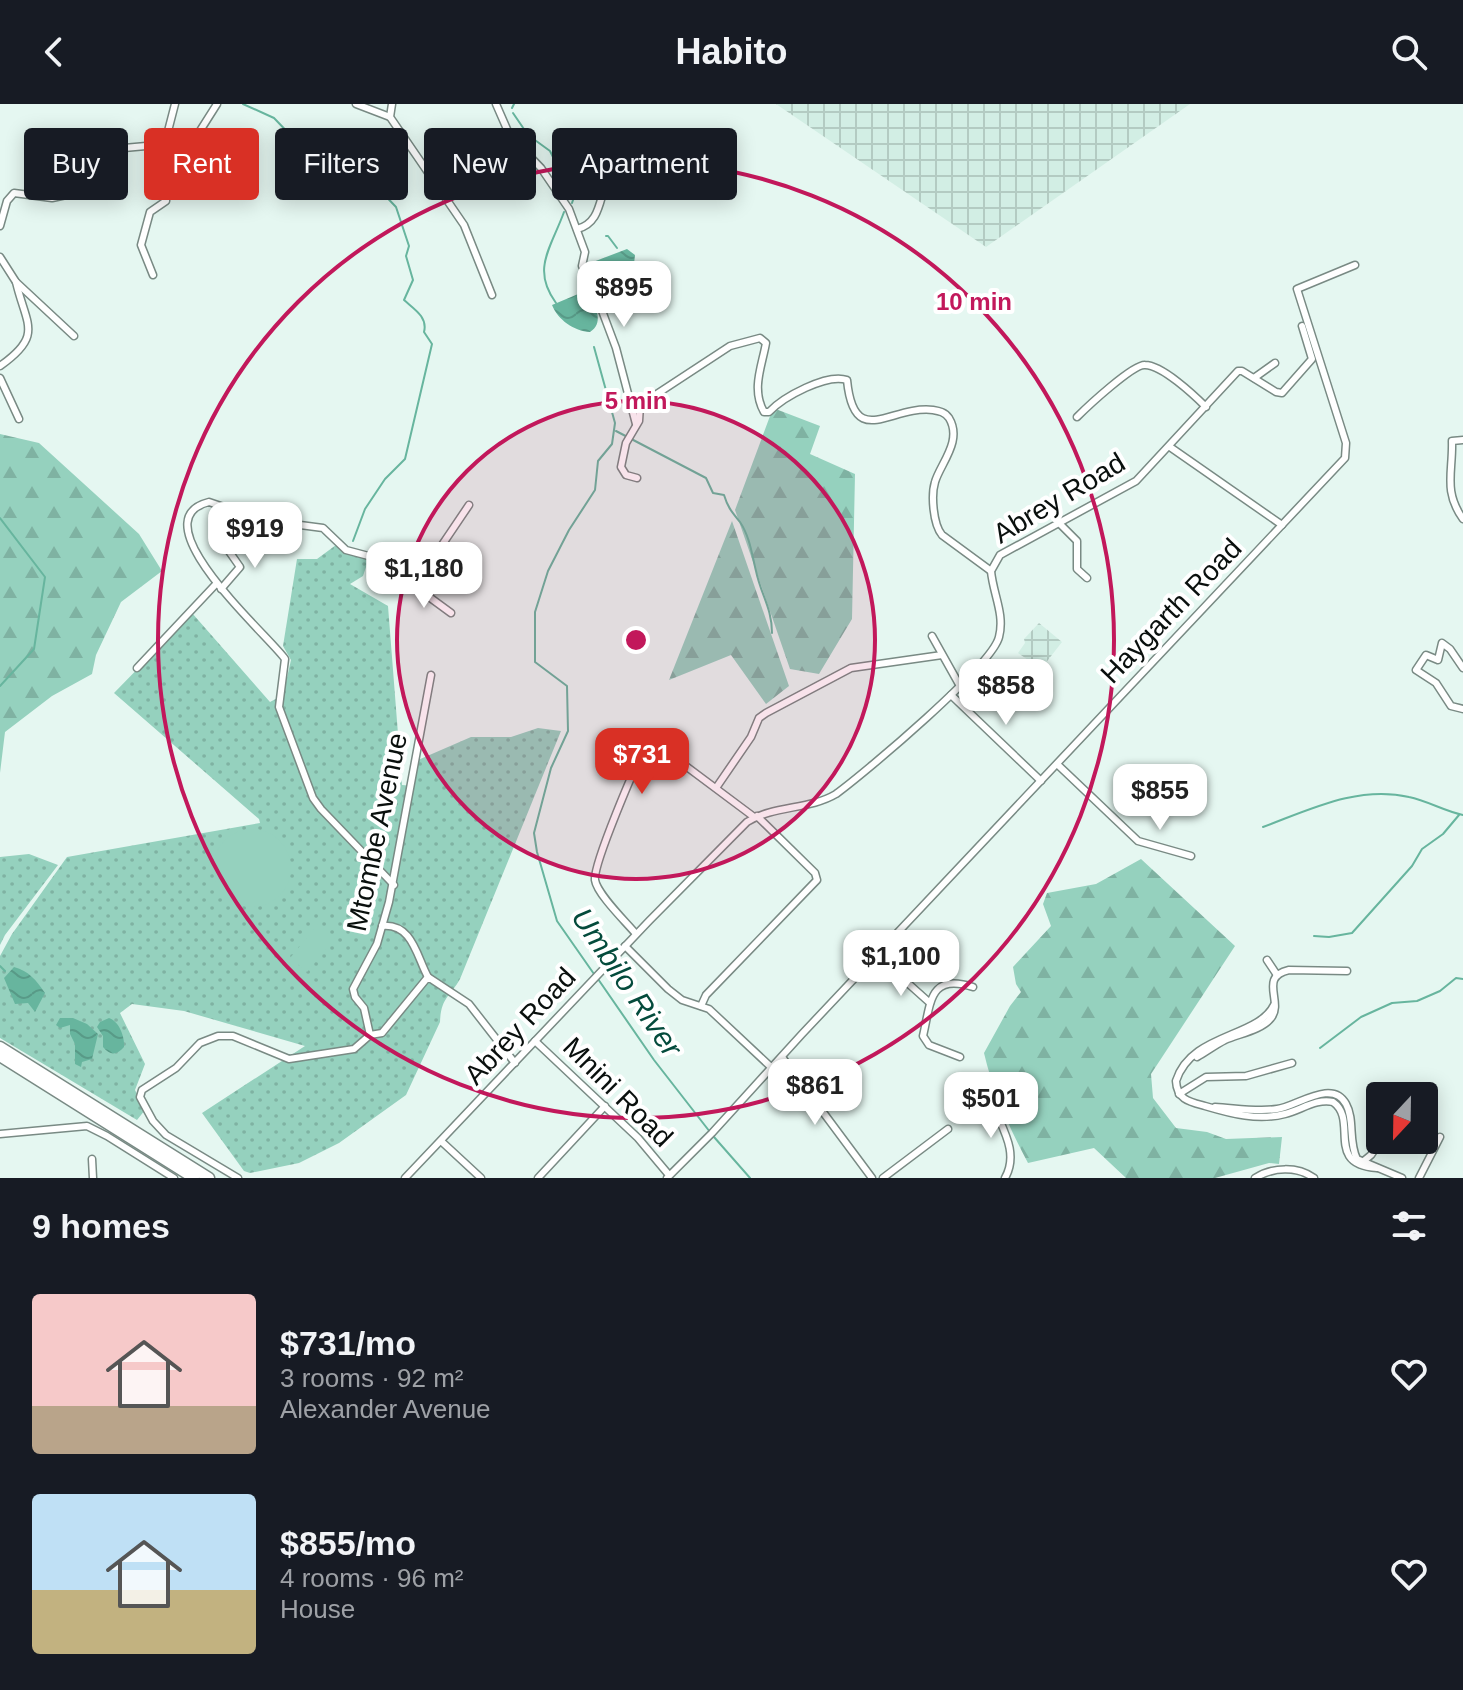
<!DOCTYPE html>
<html lang="en">
<head>
<meta charset="utf-8">
<style>
  body { margin:0; font-family:Arial,sans-serif; background:#242831; color:#f1f3f6; height:100vh; display:flex; flex-direction:column; font-size:30px; white-space:nowrap }
  * { box-sizing:border-box; margin:0 }
  p { font-size:26px; color:#9ea1a6 }
  .icon { flex:none; width:44px; height:44px; fill:none; stroke:currentColor; stroke-width:2; stroke-linecap:round; stroke-linejoin:round }
  .map { position:relative; height:1074px; overflow:hidden }
  .side { display:flex; flex-direction:column; background:#171b24; flex:1 }
  .side>* { flex:none }
  .guide { position:absolute; left:24px; top:24px; width:800px; height:72px; display:flex; gap:16px }
  .needle { width:52px; rotate:202deg }
  .controls { position:absolute; left:1366px; top:978px; display:grid; gap:16px }
  .controls a { display:grid; place-items:center; width:72px; height:72px; border-radius:8px; background:#171b24; box-shadow:0 4px 20px #0003; font-size:40px }
  .price { position:absolute; translate:-50% -68px; padding:0 18px; border-radius:16px; background:#fff; color:#222; font-size:26px; line-height:52px; filter:drop-shadow(0 2px 4px #0008) }
  .price::after { content:''; position:absolute; left:50%; top:48px; width:24px; height:18px; margin-left:-12px; background:inherit; clip-path:polygon(0 0,100% 0,50% 100%) }
  .price.current { background:#d93025; color:#fff }
  ul { padding:0; list-style:none }
  li { display:flex; align-items:center; gap:24px; height:200px; padding:0 32px }
  li span { display:grid; place-items:center; flex:none; width:224px; height:160px; border-radius:8px; color:#555 }
  li>.icon { margin-inline-start:auto }
  span .icon { width:96px; height:96px; fill:#fffc; stroke-width:1 }
  li b { font-size:34px }
  h2 { display:flex; justify-content:space-between; align-items:center; height:96px; padding:0 32px; font-size:34px }
  .pill { padding:0 28px; border-radius:8px; background:#171b24; box-shadow:0 4px 20px #0003; font-size:28px; line-height:72px }
  .pill.current { background:#d93025; color:#fff }
  header { display:flex; justify-content:space-between; align-items:center; height:104px; padding:0 32px; background:#171b24; font-size:36px; font-weight:600 }
  .map>svg:first-child { display:block }
</style>
</head>
<body>
<header><svg class="icon" aria-label="back" viewBox="0 0 24 24"><path d="M15 5l-7 7 7 7"/></svg>Habito<svg class="icon" aria-label="search" viewBox="0 0 24 24"><circle cx="10" cy="10" r="6"/><path d="M15 15l6 6"/></svg></header>
<div class="map">
<svg width="1463" height="1074" viewBox="0 0 1463 1074">
  <defs>
    <pattern id="industrial-grid" width="8" height="8" patternUnits="userSpaceOnUse" patternTransform="scale(2)"><rect width="8" height="8" fill="#d2eee4"/><path d="M0 4h8M4 0v8" fill="none" stroke="#b3cbc2"/></pattern>
    <pattern id="grass-dots" width="8" height="8" patternUnits="userSpaceOnUse" patternTransform="scale(2)"><rect width="8" height="8" fill="#95d1be"/><path d="M2 2h.1M6 6h.1" fill="none" stroke="#7fb2a2" stroke-width="1.8" stroke-linecap="round"/></pattern>
    <pattern id="forest-firs" width="22" height="20" patternUnits="userSpaceOnUse" patternTransform="scale(2)"><rect width="22" height="20" fill="#95d1be"/><path d="M5 1l3.5 6h-7zM16 11l3.5 6h-7z" fill="#7fb2a2"/></pattern>
    <pattern id="water-waves" width="16" height="10" patternUnits="userSpaceOnUse" patternTransform="scale(2)"><rect width="16" height="10" fill="#67b59e"/><path d="M0 5q4-4 8 0t8 0" fill="none" stroke="#589a87"/></pattern>
  </defs>
  <rect width="100%" height="100%" fill="#e5f7f1"/>
  <g fill="url(#industrial-grid)">
    <polygon points="776,0 1190,0 986,143"/>
    <polygon points="1039,519 1062,538 1041,565 1018,549 1025,539 1024,535"/>
  </g>
  <g fill="url(#grass-dots)">
    <path d="M336 441 343 447 369 454 363 472 350 480 388 502 402 681 414 682 418 656 471 633H511L538 624 561 627 460 875C450 893 441 893 440 918L406 991 339 1039 299 1059 250 1069 244 1067 202 1009 305 942 184 907 132 900 120 909 145 960 135 986 145 1006 137 1016 0 934V852L12 830 67 753 260 719 259 715 114 589 192 509 270 598 283 591 291 556 283 542 297 455H317Z"/>
    <polygon points="29,750 58,761 5,831 0,841 0,753"/>
  </g>
  <g fill="url(#forest-firs)">
    <polygon points="773,304 820,322 810,350 855,370 852,515 819,570 790,565 735,406"/>
    <polygon points="0,330 39,339 139,430 162,467 121,498 96,551 92,570 52,592 5,628 0,669"/>
    <polygon points="732,417 789,582 766,600 731,551 669,576"/>
    <path d="M1141 755 1235 842 1151 970 1153 994 1176 1024 1207 1028 1226 1035 1282 1033 1279 1060 1269 1059 1215 1074H1126L1094 1044 1028 1059C1009 1023 993 988 984 949L1010 902 1021 888 1016 880 1013 863 1051 822 1043 800 1047 789 1096 780Z"/>
  </g>
  <g fill="#95d1be">
    <circle cx="252" cy="764" r="39"/>
    <polygon points="318,820 335,834 307,868 290,854"/>
  </g>
  <g fill="url(#water-waves)">
    <polygon points="627,145 635,151 633,169 626,174 620,185 598,190 591,164 593,158"/>
    <path d="M583 188 591 192C596 205 604 219 590 228 574 227 558 216 552 201Z"/>
    <path d="M14 863C29 867 36 876 45 889L35 908 28 899 15 900 4 874Z"/>
    <polygon points="60,914 73,914 87,920 98,930 92,955 82,958 81,963 75,960 75,940 70,930 70,921 60,924 56,921"/>
    <path d="M109 914C119 917 125 933 124 943 117 951 110 952 103 943V932L97 923 100 918Z"/>
  </g>
  <g fill="none" stroke-linecap="round" stroke-linejoin="round">
    <g stroke="#67b59e" stroke-width="2">
      <path d="M243 0 274 14 297 38 357 62 396 103 409 142 406 152 413 176 404 196C414 205 428 213 424 228L432 240 405 355 385 375 365 405 353 437"/>
      <polyline points="512,4 514,0"/>
      <polyline points="513,9 528,31 550,47 559,65 576,87 572,99"/>
      <polyline points="606,132 608,132 617,144"/>
      <path d="M556 199C531 165 551 144 564 108"/>
      <path d="M616 327 706 374 713 389 724 391C728 404 732 408 740 418 750 433 752 451 756 467 761 491 772 504 772 529"/>
      <polyline points="0,414 45,473 34,545 0,582"/>
      <path d="M1263 723C1309 706 1358 681 1409 693 1428 697 1444 707 1463 711"/>
      <polyline points="1314,832 1329,833 1352,829 1412,762 1422,745 1443,730 1459,711"/>
      <polyline points="0,862 5,867"/>
      <polyline points="594,870 557,817 537,748 534,729 551,664 568,627 567,582 535,558 535,508 548,467 569,426 595,386 598,357 612,340 615,319 594,243"/>
      <polyline points="598,875 654,956 710,1028"/>
      <polyline points="1320,944 1361,913 1392,899 1417,897 1440,887 1456,874 1463,875"/>
      <polyline points="714,1033 750,1074"/>
    </g>
    <defs>
      <g id="minor">
        <polyline points="356,0 390,13"/>
        <polyline points="392,0 390,13 464,121 492,191"/>
        <polyline points="496,0 510,32 541,64 569,105 585,148 582,162 592,180 616,244 636,320"/>
        <polyline points="497,65 519,43"/>
        <polyline points="0,122 7,97 14,89 52,94 71,90 95,72 113,45 157,41 167,31 175,0"/>
        <path d="M577 125C598 120 599 100 605 82 612 66 624 69 639 66L640 78 636 81 616 75 607 77"/>
        <polyline points="0,153 16,178 74,232"/>
        <polyline points="153,171 141,141 150,108 166,97 167,79 217,0"/>
        <path d="M0 262C44 231 26 221 16 178"/>
        <polyline points="0,274 19,315"/>
        <polyline points="1254,274 1275,259"/>
        <path d="M1077 313C1087 303 1133 260 1145 261 1162 261 1194 291 1206 303"/>
        <path d="M1463 336 1452 337C1453 368 1443 387 1463 415"/>
        <polyline points="1170,343 1282,421"/>
        <path d="M637 374 626 371 621 363 626 339 639 317 640 301 730 242 760 234 766 239C762 262 751 285 764 308H769C783 293 827 269 847 276 854 347 890 301 933 306 939 307 945 308 949 314 963 337 940 360 935 378 931 391 933 420 942 431L991 467"/>
        <polyline points="1058,418 1077,437 1077,465 1087,474"/>
        <polyline points="415,481 469,401"/>
        <polyline points="221,485 240,463 226,443"/>
        <polyline points="932,532 960,582"/>
        <polyline points="137,564 216,480"/>
        <polyline points="1463,564 1450,545 1442,539 1438,556 1426,551 1416,566 1436,579 1451,602 1463,605"/>
        <polyline points="951,591 1041,677"/>
        <polyline points="1057,660 1138,737 1191,752"/>
        <polyline points="716,684 751,633 759,614 766,609 851,564 942,551"/>
        <path d="M394 781 321 705 313 694 279 603 285 555C270 533 136 416 209 398L262 416 323 424 346 446 376 454 451 509"/>
        <path d="M382 822C413 819 417 854 428 873"/>
        <path d="M636 830C626 818 597 790 595 776 593 761 636 659 646 643L659 642 754 713"/>
        <polyline points="625,842 668,885 682,896 709,905 772,964"/>
        <polyline points="879,848 892,865"/>
        <polyline points="874,854 892,865 930,899"/>
        <polyline points="1267,856 1277,871"/>
        <polyline points="904,876 925,850"/>
        <path d="M1274 901C1258 934 1191 929 1176 977 1177 996 1190 998 1205 1002 1232 1010 1258 1017 1285 1010 1301 1006 1317 994 1333 998 1359 1016 1324 1061 1377 1064"/>
        <polyline points="701,902 706,891 817,776 815,769 757,712"/>
        <polyline points="370,931 364,904 355,893 353,885 377,840 389,798 431,571"/>
        <polyline points="535,937 638,1034 669,1071"/>
        <polyline points="782,953 872,1074"/>
        <path d="M960 953 929 941 923 932C931 898 929 869 973 883"/>
        <path d="M1197 953C1206 948 1215 941 1225 936 1238 930 1262 926 1271 914 1284 898 1258 873 1289 866L1347 867"/>
        <polyline points="1179,990 1206,973 1246,972 1292,959"/>
        <path d="M993 1001C1003 1026 1019 1049 1005 1074"/>
        <path d="M1215 1003C1235 1004 1257 1008 1277 1005 1296 1003 1332 974 1346 1000 1355 1016 1348 1037 1357 1055L1402 1074"/>
        <polyline points="0,1030 87,1022 107,1032 174,1074"/>
        <polyline points="441,1037 481,1074"/>
        <polyline points="92,1055 93,1074"/>
        <polyline points="1360,1060 1371,1051 1381,1036"/>
        <polyline points="238,1074 166,1031 153,1017 140,993 142,986 176,964 200,939 218,932 233,932 289,955 354,945 370,931 382,929 428,873 469,900 515,959"/>
        <path d="M405 1074 649 817 747 718C774 701 809 706 836 690 866 668 992 562 999 533 1005 510 993 490 991 467L1000 451 1136 377 1238 267H1242L1276 288 1282 289 1312 255 1302 222"/>
        <polyline points="538,1074 605,1002"/>
        <polyline points="667,1074 712,1029 802,930 1345,354 1346,339 1297,185 1355,161"/>
        <polyline points="883,1074 948,1025"/>
        <path d="M1255 1074C1273 1063 1297 1062 1314 1074"/>
        <polyline points="1419,1074 1440,1033"/>
      </g>
      <g id="highway">
        <polyline points="0,943 209,1074"/>
        <polyline points="0,952 194,1074"/>
      </g>
    </defs>
    <use href="#minor" stroke="#798a84" stroke-width="9"/>
    <use href="#highway" stroke="#798a84" stroke-width="13"/>
    <use href="#minor" stroke="#fff" stroke-width="6"/>
    <use href="#highway" stroke="#fff" stroke-width="10"/>
  </g>
  <circle cx="636" cy="536" r="239" fill="#c2185b" fill-opacity=".12"/>
  <g fill="none" stroke="#c2185b" stroke-width="4">
    <circle cx="636" cy="536" r="239"/>
    <circle cx="636" cy="536" r="478"/>
  </g>
  <g text-anchor="middle" dominant-baseline="central" stroke-width="8" stroke-linejoin="round" paint-order="stroke">
    <g font-size="28" fill="#090f0d" stroke="#fff">
      <text transform="translate(1059 394) rotate(-31)">Abrey Road</text>
      <text transform="translate(1171 507) rotate(-46)">Haygarth Road</text>
      <text transform="translate(377 728) rotate(-78)">Mtombe Avenue</text>
      <text transform="translate(520 922) rotate(-47)">Abrey Road</text>
      <text transform="translate(618 988) rotate(45)">Mnini Road</text>
    </g>
    <g font-size="30" font-style="italic" fill="#044b3c" stroke="#fff">
      <text transform="translate(627 878) rotate(56)">Umbilo River</text>
    </g>
  </g>
  <circle cx="636" cy="536" r="12" fill="#c2185b" stroke="#fff" stroke-width="4"/>
  <g font-size="24" text-anchor="middle" font-weight="bold" fill="#c2185b" stroke="#fff" stroke-width="8" stroke-linejoin="round" paint-order="stroke">
    <text x="974" y="206">10 min</text>
    <text x="636" y="305">5 min</text>
  </g>
</svg>
<div class="controls">
<a><svg class="needle" viewBox="-14 -14 28 28"><path d="M0-13l5 13h-10z" fill="#e53935"/><path d="M0 13l5-13h-10z" fill="#9ea1a6"/></svg></a>
</div>
<b class="price" style="left:624px;top:225px">$895</b>
<b class="price" style="left:255px;top:466px">$919</b>
<b class="price" style="left:424px;top:506px">$1,180</b>
<b class="price" style="left:1006px;top:623px">$858</b>
<b class="price current" style="left:642px;top:692px">$731</b>
<b class="price" style="left:1160px;top:728px">$855</b>
<b class="price" style="left:901px;top:894px">$1,100</b>
<b class="price" style="left:815px;top:1023px">$861</b>
<b class="price" style="left:991px;top:1036px">$501</b>
<div class="guide">
<a class="pill">Buy</a>
<a class="pill current">Rent</a>
<a class="pill">Filters</a>
<a class="pill">New</a>
<a class="pill">Apartment</a>
</div>
</div>
<section class="side">
<h2>9 homes<svg class="icon" aria-label="filters" viewBox="0 0 24 24"><path d="M4 7h16M4 17h16"/><circle cx="9" cy="7" r="2"/><circle cx="15" cy="17" r="2"/></svg></h2>
<ul>
<li><span style="background:linear-gradient(#f6c9c9 70%,#b9a48a 0)"><svg class="icon" aria-label="home" viewBox="0 0 24 24"><path d="M3 11l9-7 9 7M6 9v11h12V9"/></svg></span><div><b>$731/mo</b><p>3 rooms · 92 m²</p><p>Alexander Avenue</p></div><svg class="icon" aria-label="heart" viewBox="0 0 24 24"><path d="M12 20l-8-8c-3-5 5-10 8-4 3-6 11-1 8 4z"/></svg></li>
<li><span style="background:linear-gradient(#bfe0f5 60%,#c2b280 0)"><svg class="icon" aria-label="home" viewBox="0 0 24 24"><path d="M3 11l9-7 9 7M6 9v11h12V9"/></svg></span><div><b>$855/mo</b><p>4 rooms · 96 m²</p><p>House</p></div><svg class="icon" aria-label="heart" viewBox="0 0 24 24"><path d="M12 20l-8-8c-3-5 5-10 8-4 3-6 11-1 8 4z"/></svg></li>
</ul>
</section>
</body>
</html>
